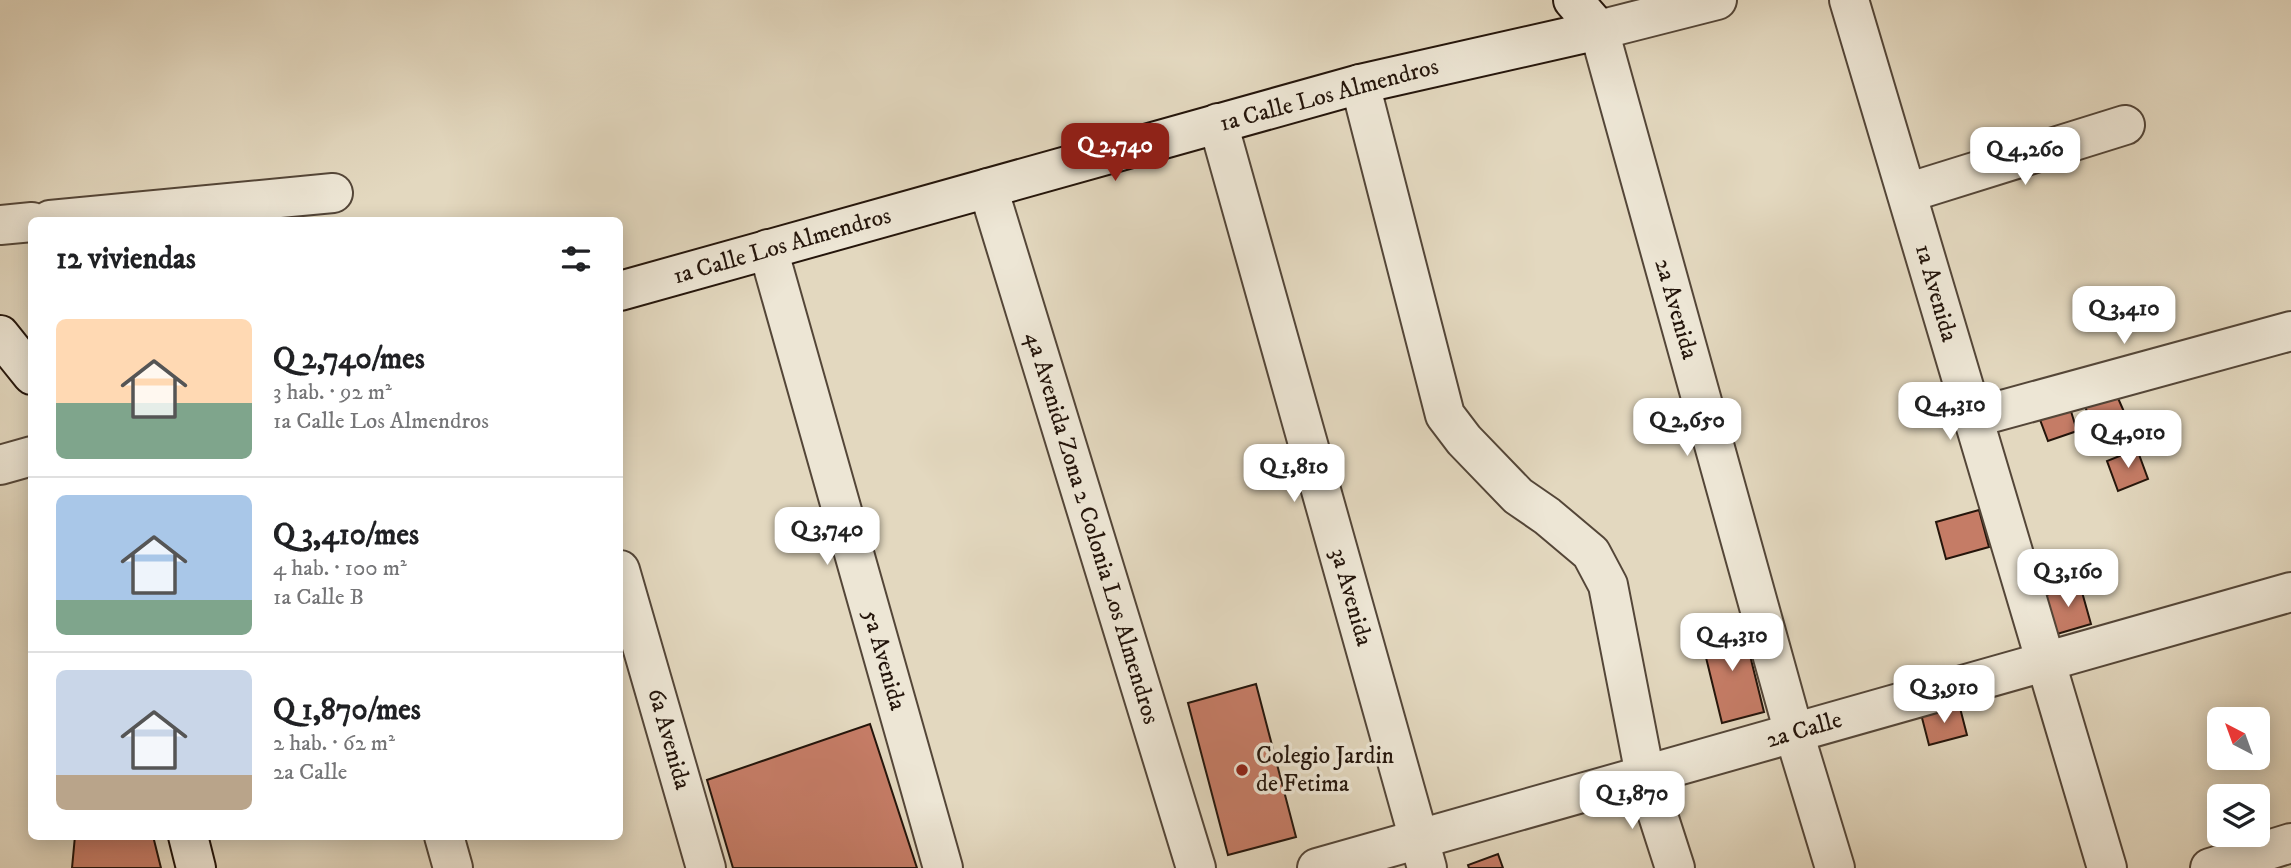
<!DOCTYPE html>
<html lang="es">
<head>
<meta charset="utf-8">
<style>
  body { margin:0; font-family:"IM FELL DW Pica",serif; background:#f6f6f6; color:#202124; height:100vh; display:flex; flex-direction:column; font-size:26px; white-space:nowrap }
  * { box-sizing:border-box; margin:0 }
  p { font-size:23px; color:#757577 }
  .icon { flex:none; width:38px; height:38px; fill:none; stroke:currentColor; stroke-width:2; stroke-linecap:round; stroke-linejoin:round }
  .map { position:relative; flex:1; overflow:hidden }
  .details { position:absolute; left:28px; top:217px; width:595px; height:623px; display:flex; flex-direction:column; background:#fff; border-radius:10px; box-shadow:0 4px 18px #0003 }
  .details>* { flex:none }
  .needle { width:46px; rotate:319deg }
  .fabs { position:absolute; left:2207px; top:707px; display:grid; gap:14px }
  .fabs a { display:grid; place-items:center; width:63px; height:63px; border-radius:10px; background:#fff; box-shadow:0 4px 18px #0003; font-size:35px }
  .price { position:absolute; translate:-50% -60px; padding:0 16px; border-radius:14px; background:#fff; color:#222; font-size:23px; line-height:46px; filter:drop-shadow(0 2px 4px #0008) }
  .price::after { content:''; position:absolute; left:50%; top:42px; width:21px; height:16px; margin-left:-10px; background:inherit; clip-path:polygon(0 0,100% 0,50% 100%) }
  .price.active { background:#8f2418; color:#fff }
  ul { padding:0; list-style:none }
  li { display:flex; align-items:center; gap:21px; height:175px; padding:0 28px }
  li+li { border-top:2px solid #e0e0e0 }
  li span { display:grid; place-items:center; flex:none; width:196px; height:140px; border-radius:10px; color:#555 }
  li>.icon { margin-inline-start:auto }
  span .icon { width:84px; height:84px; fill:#fffc; stroke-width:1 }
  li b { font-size:30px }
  h2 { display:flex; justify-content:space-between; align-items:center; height:84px; padding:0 28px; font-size:30px }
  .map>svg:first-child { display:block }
</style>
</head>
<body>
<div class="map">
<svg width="2291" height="868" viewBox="0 0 2291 868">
  <rect width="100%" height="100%" fill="#e3d8bf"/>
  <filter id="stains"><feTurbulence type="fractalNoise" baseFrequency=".00286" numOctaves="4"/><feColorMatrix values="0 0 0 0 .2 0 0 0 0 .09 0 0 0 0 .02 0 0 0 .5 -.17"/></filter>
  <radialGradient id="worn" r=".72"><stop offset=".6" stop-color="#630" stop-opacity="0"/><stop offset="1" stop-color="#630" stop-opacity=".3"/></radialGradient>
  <g fill="#c57c66" stroke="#24150b" stroke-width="2">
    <polygon points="2114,389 2125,414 2094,428 2083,402"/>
    <polygon points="2067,398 2077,431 2048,441 2036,409"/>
    <polygon points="2137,449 2148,479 2118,491 2107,461"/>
    <polygon points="1979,510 1989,547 1946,559 1936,522"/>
    <polygon points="2080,585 2091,624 2057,634 2046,595"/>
    <polygon points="1742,623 1764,712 1722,723 1700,633"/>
    <polygon points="1256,684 1296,837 1228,855 1188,703"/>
    <polygon points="1959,704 1967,735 1929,745 1921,714"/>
    <polygon points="870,724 917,868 733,868 707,780"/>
    <polygon points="75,836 153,836 161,868 72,868"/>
    <polygon points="1498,854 1503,868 1469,868 1468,865"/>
  </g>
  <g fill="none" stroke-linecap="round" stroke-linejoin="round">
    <defs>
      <g id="street">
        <polyline points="1717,0 1599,30 1794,733 1835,868"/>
        <polyline points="1849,0 2107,868"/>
        <polyline points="1360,84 1445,415 1464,440 1518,496 1547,516 1591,553 1608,585 1645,775 1675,868"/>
        <polyline points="1218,123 1427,868"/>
        <polyline points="988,188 1196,868"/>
        <polyline points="1907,193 2125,125"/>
        <polyline points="50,220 333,193"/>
        <polyline points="0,225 32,222"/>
        <polyline points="768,249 943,868"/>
        <polyline points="1973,418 2291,331"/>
        <polyline points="0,465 32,456"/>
        <polyline points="620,570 706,868"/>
        <polyline points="444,836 453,868"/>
        <polyline points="1317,868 2291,592"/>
        <polyline points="2210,868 2291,843"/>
      </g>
      <g id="secondary">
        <polyline points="620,291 1360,84 1599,30 1573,0"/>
        <polyline points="0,335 32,375"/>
        <polyline points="188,836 196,868"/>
      </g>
    </defs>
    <use href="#street" stroke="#544638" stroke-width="42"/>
    <use href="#secondary" stroke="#24150b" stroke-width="42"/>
    <use href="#street" stroke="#ede6d5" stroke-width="38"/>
    <use href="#secondary" stroke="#ede6d5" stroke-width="38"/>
  </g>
  <circle fill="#8f2418" stroke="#ede6d5" stroke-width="2.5" cx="1242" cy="770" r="7"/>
  <g text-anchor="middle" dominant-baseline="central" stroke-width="7" stroke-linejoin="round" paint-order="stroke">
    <g font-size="24" fill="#24150b" stroke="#ede6d5">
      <text transform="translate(1329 95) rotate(-15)">1a Calle Los Almendros</text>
      <text transform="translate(782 246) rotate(-16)">1a Calle Los Almendros</text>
      <text transform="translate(1936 293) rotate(74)">1a Avenida</text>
      <text transform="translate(1676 309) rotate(74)">2a Avenida</text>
      <text transform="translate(1092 528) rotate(73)">4a Avenida Zona 2 Colonia Los Almendros</text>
      <text transform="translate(1351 597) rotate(74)">3a Avenida</text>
      <text transform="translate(884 660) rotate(74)">5a Avenida</text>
      <text transform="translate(1804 730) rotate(-16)">2a Calle</text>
      <text transform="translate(669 739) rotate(74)">6a Avenida</text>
    </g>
    <g font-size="24" fill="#24150b" stroke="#ede6d5" text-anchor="start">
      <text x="1256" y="756">Colegio Jardin<tspan x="1256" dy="28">de Fetima</tspan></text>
    </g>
  </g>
  <rect width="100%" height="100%" filter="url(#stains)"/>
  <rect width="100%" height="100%" fill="url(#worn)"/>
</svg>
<div class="fabs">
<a><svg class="needle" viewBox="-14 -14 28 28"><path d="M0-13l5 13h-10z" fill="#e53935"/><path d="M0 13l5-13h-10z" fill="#757577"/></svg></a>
<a><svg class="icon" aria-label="layers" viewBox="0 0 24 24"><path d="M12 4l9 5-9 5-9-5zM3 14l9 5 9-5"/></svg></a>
</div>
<b class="price active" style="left:1115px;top:183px">Q 2,740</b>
<b class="price" style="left:2025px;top:187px">Q 4,260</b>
<b class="price" style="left:2124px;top:346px">Q 3,410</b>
<b class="price" style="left:1950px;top:442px">Q 4,310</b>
<b class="price" style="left:1687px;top:458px">Q 2,650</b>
<b class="price" style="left:2128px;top:470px">Q 4,010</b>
<b class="price" style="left:1294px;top:504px">Q 1,810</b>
<b class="price" style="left:827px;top:567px">Q 3,740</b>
<b class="price" style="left:2068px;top:609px">Q 3,160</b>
<b class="price" style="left:1732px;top:673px">Q 4,310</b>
<b class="price" style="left:1944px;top:725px">Q 3,910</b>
<b class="price" style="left:1632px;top:831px">Q 1,870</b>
<section class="details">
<h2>12 viviendas<svg class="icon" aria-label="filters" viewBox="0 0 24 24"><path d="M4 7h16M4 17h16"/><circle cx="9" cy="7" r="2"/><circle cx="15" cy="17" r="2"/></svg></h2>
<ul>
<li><span style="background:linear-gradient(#ffd9b3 60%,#7fa58c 0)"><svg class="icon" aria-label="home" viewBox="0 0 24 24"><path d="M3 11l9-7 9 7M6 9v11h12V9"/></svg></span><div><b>Q 2,740/mes</b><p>3 hab. · 92 m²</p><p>1a Calle Los Almendros</p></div></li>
<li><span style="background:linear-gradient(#a9c7e8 75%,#7fa58c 0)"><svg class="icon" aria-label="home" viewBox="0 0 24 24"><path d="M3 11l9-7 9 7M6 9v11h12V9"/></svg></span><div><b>Q 3,410/mes</b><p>4 hab. · 100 m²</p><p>1a Calle B</p></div></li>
<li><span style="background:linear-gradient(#c9d6e8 75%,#b9a48a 0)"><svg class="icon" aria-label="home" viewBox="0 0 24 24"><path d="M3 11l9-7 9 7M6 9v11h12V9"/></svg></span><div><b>Q 1,870/mes</b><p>2 hab. · 62 m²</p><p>2a Calle</p></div></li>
</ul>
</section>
</div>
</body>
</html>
